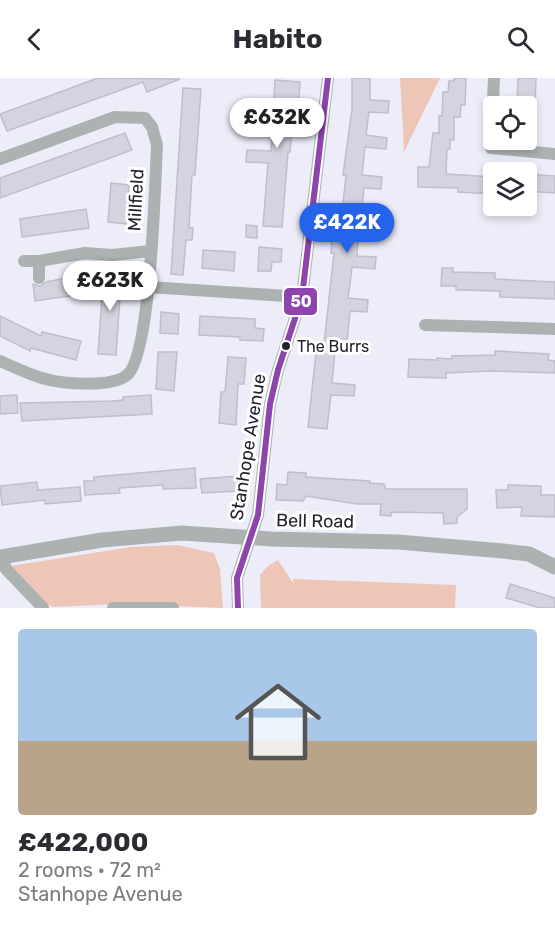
<!DOCTYPE html>
<html lang="en">
<head>
<meta charset="utf-8">
<style>
  body { margin:0; font-family:Rubik,sans-serif; background:#f7f7f7; color:#2b2b33; height:100vh; display:flex; flex-direction:column; font-size:22px; white-space:nowrap }
  * { box-sizing:border-box; margin:0 }
  p { font-size:20px; color:#7c7c81 }
  .icon { flex:none; width:33px; height:33px; fill:none; stroke:currentColor; stroke-width:2; stroke-linecap:round; stroke-linejoin:round }
  .map { position:relative; height:530px; overflow:hidden }
  .sheet { display:flex; flex-direction:column; background:#fff; flex:1 }
  .sheet>* { flex:none }
  .buttons { position:absolute; left:483px; top:18px; display:grid; gap:12px }
  .buttons a { display:grid; place-items:center; width:54px; height:54px; border-radius:6px; background:#fff; box-shadow:0 3px 9px #0003; font-size:30px }
  .price { position:absolute; translate:-50% -51px; padding:0 14px; border-radius:21px; background:#fff; color:#222; font-size:20px; line-height:39px; filter:drop-shadow(0 2px 3px #0008) }
  .price::after { content:''; position:absolute; left:50%; top:36px; width:18px; height:14px; margin-left:-9px; background:inherit; clip-path:polygon(0 0,100% 0,50% 100%) }
  .price.active { background:#2563eb; color:#fff }
  ul { padding:0; list-style:none }
  li { display:grid; align-content:center; gap:12px; height:318px; padding:0 18px }
  li+li { border-top:2px solid #e1e1e2 }
  li span { display:grid; place-items:center; height:186px; border-radius:6px; color:#555 }
  li>.icon { margin-inline-start:auto }
  span .icon { width:108px; height:108px; fill:#fffc; stroke-width:1 }
  li b { font-size:26px }
  header { display:flex; justify-content:space-between; align-items:center; height:78px; padding:0 18px; background:#fff; font-size:27px; font-weight:700 }
  .map>svg:first-child { display:block }
</style>
</head>
<body>
<header><svg class="icon" aria-label="back" viewBox="0 0 24 24"><path d="M15 5l-7 7 7 7"/></svg>Habito<svg class="icon" aria-label="search" viewBox="0 0 24 24"><circle cx="10" cy="10" r="6"/><path d="M15 15l6 6"/></svg></header>
<div class="map">
<svg width="555" height="530" viewBox="0 0 555 530">
  <rect width="100%" height="100%" fill="#ededf9"/>
  <g fill="#edc6b7">
    <polygon points="400,0 440,0 402,78 404,72"/>
    <polygon points="177,467 214,475 220,491 223,530 118,526 54,529 44,526 10,488 131,469"/>
    <polygon points="278,482 293,505 293,501 456,507 455,530 261,530 260,497 268,488"/>
  </g>
  <g fill="#d4d4e0" stroke="#bfbecb" stroke-width="1.5">
    <polygon points="98,0 180,1 147,14 143,4 7,53 0,36"/>
    <polygon points="352,0 370,0 370,22 389,23 388,35 369,34 366,57 387,60 386,71 365,69 362,97 382,99 381,111 364,110 361,138 381,140 379,151 359,149 357,178 376,179 375,191 352,189 350,206 348,220 368,222 367,234 350,233 347,264 366,266 366,276 335,273 332,305 355,307 354,318 331,317 327,351 308,349 316,274 323,275 334,175 331,175 333,144 341,145 346,97 343,97 352,31"/>
    <polygon points="454,0 466,0 465,27 461,27 460,39 454,39 454,62 450,62 450,71 447,71 446,96 494,99 494,116 458,114 458,110 418,109 418,89 429,89 433,55 439,55 439,38 442,38 443,14 448,14 449,3 454,3"/>
    <polygon points="518,0 536,0 535,28 517,28"/>
    <polygon points="275,2 300,4 298,33 293,33 290,74 288,74 282,149 263,148 268,85 246,84 247,72 271,73 273,46 256,45 257,33 273,34"/>
    <polygon points="183,10 201,11 195,97 192,97 189,150 193,150 192,162 186,162 183,197 171,196"/>
    <polygon points="125,55 132,72 0,120 0,100"/>
    <polygon points="526,96 555,98 555,115 526,113"/>
    <polygon points="111,105 129,107 126,146 108,144"/>
    <polygon points="86,131 89,150 22,159 20,141"/>
    <polygon points="246,147 257,148 257,160 246,159"/>
    <polygon points="259,169 282,171 281,184 272,184 271,193 258,193"/>
    <polygon points="203,172 235,174 234,193 202,190"/>
    <polygon points="104,190 122,191 116,277 98,276"/>
    <polygon points="442,190 453,190 453,194 495,195 495,201 555,204 555,221 500,219 500,213 456,212 456,208 441,208"/>
    <polygon points="81,197 83,216 35,223 33,206 40,208 46,204"/>
    <polygon points="161,234 179,236 178,256 160,255"/>
    <polygon points="0,238 41,258 42,254 81,263 76,282 31,270 30,273 0,258"/>
    <polygon points="200,238 255,241 255,250 264,251 263,263 240,262 240,259 199,257"/>
    <polygon points="495,273 549,276 548,282 555,283 555,295 490,293 446,295 446,300 408,299 409,281 437,282 437,280 452,281 452,278 495,277"/>
    <polygon points="158,274 177,274 174,313 156,311"/>
    <polygon points="228,279 246,280 244,306 238,306 236,347 219,345 221,314 225,314"/>
    <polygon points="17,317 18,335 0,336 0,318"/>
    <polygon points="151,317 152,336 22,343 20,325 113,323 123,322 123,319"/>
    <polygon points="195,390 196,410 163,411 163,407 119,410 120,415 85,417 84,403 94,403 94,399"/>
    <polygon points="288,394 306,395 306,399 370,403 370,405 384,406 386,411 467,411 467,431 457,439 457,445 444,446 443,435 391,434 391,438 380,437 381,426 357,426 306,418 303,423 276,422 277,406 287,407"/>
    <polygon points="237,398 238,413 202,415 200,401"/>
    <polygon points="37,404 38,412 80,409 81,423 45,426 45,422 2,427 0,408"/>
    <polygon points="508,407 541,408 541,417 555,417 555,439 521,438 522,429 497,430 496,412 508,412"/>
    <polygon points="510,506 555,520 555,530 540,530 506,520"/>
  </g>
  <g fill="none" stroke-linecap="round" stroke-linejoin="round">
    <g stroke="#acb1b2" stroke-width="12">
      <polyline points="494,0 491,70 555,76"/>
      <path d="M0 81 115 39 145 40 152 49 157 67C155 105 151 278 127 297 112 310 61 306 42 300 28 296 14 289 0 283"/>
      <polyline points="24,183 39,183 85,175 112,177 151,173"/>
      <polyline points="39,183 39,200"/>
      <polyline points="148,209 302,219"/>
      <polyline points="425,247 555,251"/>
      <polyline points="2,479 6,491 43,530"/>
      <polyline points="113,530 173,530"/>
      <polyline points="238,530 237,500 258,437 270,326 278,292 302,219 328,0"/>
    </g>
    <polyline stroke="#acb1b2" stroke-width="15" points="0,479 102,462 182,455 271,461 398,464 503,473 529,476 555,489"/>
    <defs>
      <polyline id="bus-1" points="238,530 237,500 258,437 270,326 278,292 302,219 328,0"/>
    </defs>
    <use href="#bus-1" stroke="#fff" stroke-width="10"/>
    <use href="#bus-1" stroke="#8e44ad" stroke-width="6"/>
  </g>
  <circle fill="#232231" stroke="#fff" stroke-width="2" cx="286" cy="268" r="5"/>
  <g text-anchor="middle" dominant-baseline="central" stroke-width="6" stroke-linejoin="round" paint-order="stroke">
    <g font-size="16" fill="#232231" stroke="#fff" text-anchor="start">
      <text x="297" y="268">The Burrs</text>
    </g>
    <g font-size="18" fill="#232231" stroke="#fff">
      <text transform="translate(136 122) rotate(-87)">Millfield</text>
      <text transform="translate(248 369) rotate(-81)">Stanhope Avenue</text>
      <text transform="translate(315 443) rotate(1)">Bell Road</text>
    </g>
  </g>
  <rect stroke="#fff" stroke-width="2" x="283" y="209" width="35" height="29" rx="6" fill="#8e44ad"/>
  <g font-size="16" text-anchor="middle" font-weight="bold" fill="#fff">
    <text x="301" y="229">50</text>
  </g>
</svg>
<div class="buttons">
<a><svg class="icon" aria-label="locate" viewBox="0 0 24 24"><circle cx="12" cy="12" r="6"/><path d="M12 2v4M12 18v4M2 12h4M18 12h4"/></svg></a>
<a><svg class="icon" aria-label="layers" viewBox="0 0 24 24"><path d="M12 4l9 5-9 5-9-5zM3 14l9 5 9-5"/></svg></a>
</div>
<b class="price" style="left:277px;top:71px">£632K</b>
<b class="price active" style="left:347px;top:176px">£422K</b>
<b class="price" style="left:110px;top:234px">£623K</b>
</div>
<section class="sheet">
<ul>
<li><span style="background:linear-gradient(#a9c7e8 60%,#b9a48a 0)"><svg class="icon" aria-label="home" viewBox="0 0 24 24"><path d="M3 11l9-7 9 7M6 9v11h12V9"/></svg></span><div><b>£422,000</b><p>2 rooms · 72 m²</p><p>Stanhope Avenue</p></div></li>
</ul>
</section>
</body>
</html>
